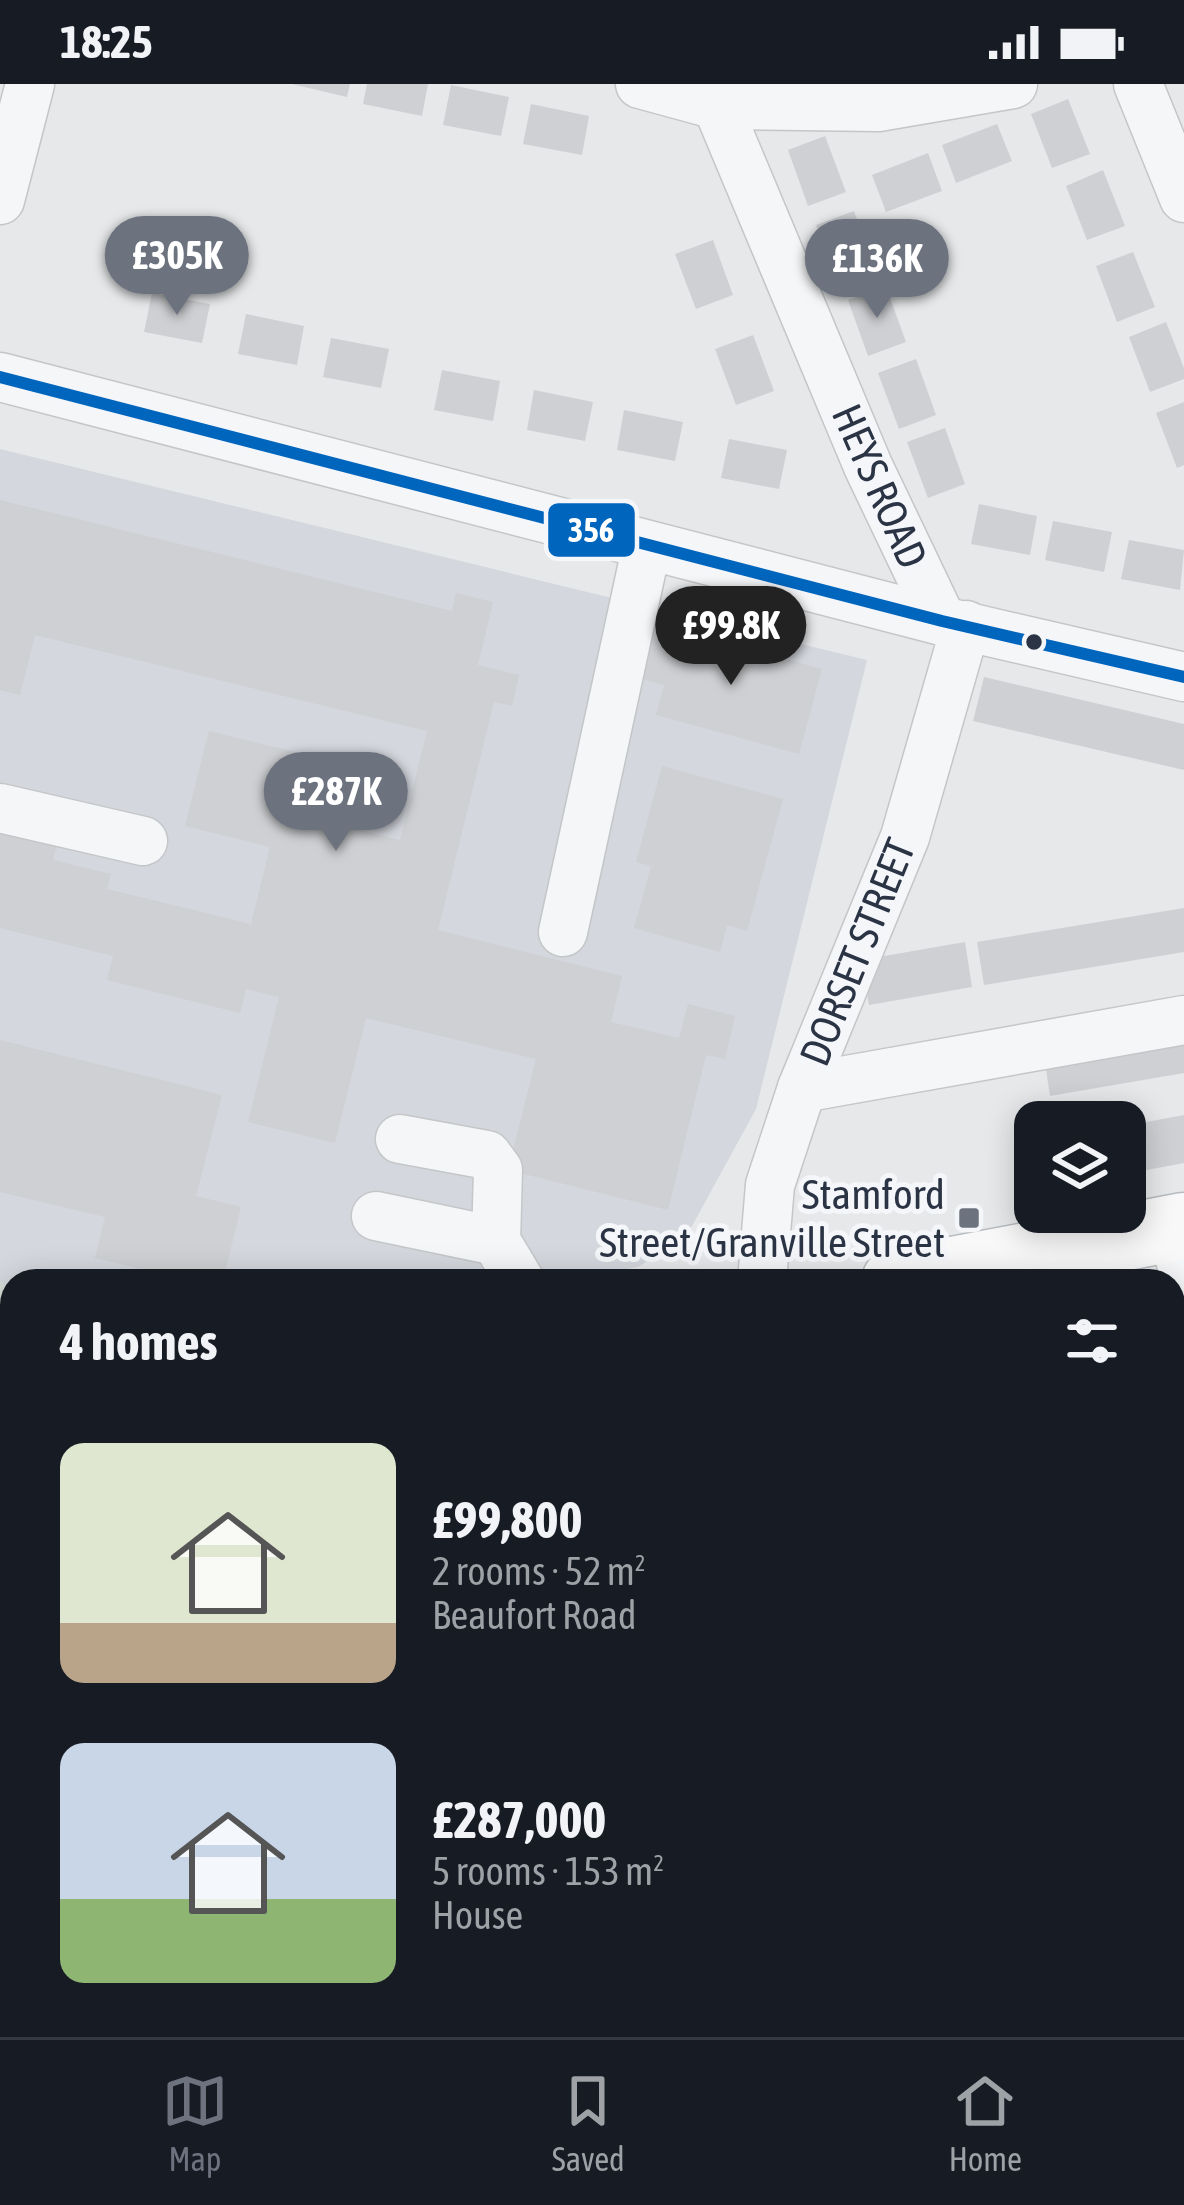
<!DOCTYPE html>
<html lang="en">
<head>
<meta charset="utf-8">
<style>
  body { margin:0; font-family:"Asap Condensed",sans-serif; background:#242831; color:#f1f3f6; height:100vh; display:flex; flex-direction:column; font-size:45px; white-space:nowrap }
  * { box-sizing:border-box; margin:0 }
  p { font-size:39px; color:#9ea1a6 }
  .icon { flex:none; width:66px; height:66px; fill:none; stroke:currentColor; stroke-width:2; stroke-linecap:round; stroke-linejoin:round }
  .map { position:relative; flex:1; overflow:hidden }
  .details { position:absolute; left:0px; top:1185px; width:1185px; height:768px; display:flex; flex-direction:column; background:#171b24; border-radius:36px 36px 0 0; box-shadow:0 6px 30px #0003 }
  .details>* { flex:none }
  .buttons { position:absolute; left:1014px; top:1017px; display:grid; gap:24px }
  .buttons a { display:grid; place-items:center; width:132px; height:132px; border-radius:24px; background:#171b24; box-shadow:0 6px 30px #0003; font-size:60px }
  .price { position:absolute; translate:-50% -102px; padding:0 27px; border-radius:42px; background:#6c737f; color:#fff; font-size:39px; line-height:78px; filter:drop-shadow(0 3px 6px #0008) }
  .price::after { content:''; position:absolute; left:50%; top:72px; width:36px; height:27px; margin-left:-18px; background:inherit; clip-path:polygon(0 0,100% 0,50% 100%) }
  .price.selected { background:#222; color:#fff }
  ul { padding:0; list-style:none }
  li { display:flex; align-items:center; gap:36px; height:300px; padding:0 60px }
  li span { display:grid; place-items:center; flex:none; width:336px; height:240px; border-radius:24px; color:#555 }
  li>.icon { margin-inline-start:auto }
  span .icon { width:144px; height:144px; fill:#fffc; stroke-width:1 }
  li b { font-size:51px }
  h2 { display:flex; justify-content:space-between; align-items:center; height:144px; padding:0 60px; font-size:51px }
  .status { display:flex; justify-content:space-between; align-items:center; height:84px; padding:0 60px; background:#171b24; direction:ltr }
  .status svg { height:33px; fill:currentColor }
  .tab-bar { display:flex; justify-content:space-around; align-items:center; height:168px; border-top:3px solid #363941; background:#171b24; font-size:33px; color:#9ea1a6 }
  .tab-bar a { display:grid; justify-items:center; gap:6px }
  .tab-bar .selected { color:#6c737f }
  .map>svg:first-child { display:block }
</style>
</head>
<body>
<div class="status"><b>18:25</b><svg viewBox="0 0 49 12"><path d="M0 12V9h3v3zM5 12V6h3v6zM10 12V3h3v9zM15 12V0h3v12zM26 1h20v11H26zM47 4h2v5h-2z"/></svg></div>
<div class="map">
<svg width="1184" height="1953" viewBox="0 0 1184 1953">
  <rect width="100%" height="100%" fill="#e6e8ea"/>
  <polygon fill="#d4d7dd" points="0,365 867,576 756,1025 686,1153 638,1183 555,1197 12,1197 12,1207 0,1198"/>
  <polygon fill="#d6ded6" points="0,1198 12,1207 12,1254 0,1246"/>
  <g fill="#ced0d3">
    <polygon points="292,0 350,0 347,13"/>
    <polygon points="367,0 428,0 422,32 363,20"/>
    <polygon points="451,1 509,13 501,52 443,41"/>
    <polygon points="1068,15 1090,70 1052,84 1031,30"/>
    <polygon points="531,20 589,32 582,71 523,60"/>
    <polygon points="997,40 1012,77 956,99 942,61"/>
    <polygon points="825,52 846,108 808,122 788,66"/>
    <polygon points="928,69 942,107 886,128 872,91"/>
    <polygon points="1103,86 1125,142 1087,156 1066,102"/>
    <polygon points="854,127 874,183 837,197 816,141"/>
    <polygon points="713,156 733,211 696,225 675,170"/>
    <polygon points="1133,168 1155,223 1117,238 1096,182"/>
    <polygon points="886,203 906,258 868,272 848,216"/>
    <polygon points="152,209 210,220 202,259 144,248"/>
    <polygon points="246,230 304,242 297,281 238,270"/>
    <polygon points="1166,238 1184,284 1184,295 1150,308 1129,253"/>
    <polygon points="753,251 774,307 736,321 715,265"/>
    <polygon points="331,254 389,265 381,304 323,293"/>
    <polygon points="916,275 936,331 899,345 878,289"/>
    <polygon points="442,286 500,297 493,337 434,326"/>
    <polygon points="534,306 593,318 585,357 527,346"/>
    <polygon points="1184,318 1184,381 1177,384 1156,329"/>
    <polygon points="624,326 683,338 675,377 617,366"/>
    <polygon points="945,344 965,400 928,414 907,358"/>
    <polygon points="729,355 787,366 779,405 721,394"/>
    <polygon points="0,416 452,527 456,509 493,518 478,581 519,591 512,622 494,618 438,846 622,892 611,938 679,954 688,920 735,932 725,975 706,971 668,1126 508,1086 536,975 366,934 335,1059 248,1038 279,913 246,905 240,929 107,896 113,872 0,844 0,743 58,757 53,776 111,790 107,805 251,840 270,763 185,742 209,647 299,669 296,681 322,687 317,708 347,715 341,741 400,756 427,647 35,551 20,611 0,606"/>
    <polygon points="979,420 1037,432 1030,471 971,460"/>
    <polygon points="1053,437 1112,448 1104,488 1045,476"/>
    <polygon points="1129,456 1184,466 1180,506 1121,495"/>
    <polygon points="654,540 822,585 799,670 656,631 664,601 639,594"/>
    <polygon points="984,593 1184,640 1184,686 973,637"/>
    <polygon points="662,682 783,715 747,847 727,841 720,868 634,844 651,782 636,778"/>
    <polygon points="1184,824 1184,868 984,901 977,858"/>
    <polygon points="965,858 972,903 869,921 861,876"/>
    <polygon points="1184,949 1184,989 1050,1012 1044,972"/>
    <polygon points="0,956 222,1011 196,1112 241,1123 223,1197 189,1197 95,1174 105,1133 0,1108"/>
    <polygon points="1184,1031 1184,1079 1125,1090 1125,1042"/>
    <polygon points="1179,1289 1184,1304 1183,1441 1173,1411 1173,1291"/>
    <polygon points="1184,1545 1184,1590 1173,1593 1173,1548"/>
    <polygon points="1184,1652 1184,1707 1173,1711 1173,1655"/>
  </g>
  <g fill="none" stroke-linecap="round" stroke-linejoin="round">
    <defs>
      <g id="minor">
        <polyline points="640,0 717,21 878,23 1013,0"/>
        <polyline points="708,0 868,382 942,537"/>
        <polyline points="1138,0 1184,114"/>
        <polyline points="0,116 30,0"/>
        <polyline points="0,293 942,537 1184,593"/>
        <polyline points="0,724 143,757"/>
        <polyline points="563,848 647,461"/>
        <polyline points="802,1004 1184,936"/>
        <polyline points="400,1055 487,1071 498,1086 496,1157 520,1197"/>
        <polyline points="376,1132 496,1157"/>
        <polyline points="1171,1144 1184,1189"/>
        <polyline points="762,1197 770,1101 802,1004 905,753 966,541"/>
        <polyline points="1173,1249 1184,1245"/>
        <polyline points="0,1587 12,1585"/>
        <polyline points="1173,1631 1184,1627"/>
        <polyline points="0,1770 12,1768"/>
        <polyline points="1173,1802 1184,1806"/>
        <polyline points="125,1941 127,1953"/>
        <polyline points="329,1941 334,1953"/>
        <polyline points="753,1941 757,1953"/>
        <polyline points="883,1941 908,1953"/>
        <polyline points="192,1953 225,1941"/>
      </g>
      <g id="highway">
        <polyline points="895,1197 1184,1142"/>
        <polyline points="0,1358 12,1355"/>
      </g>
    </defs>
    <use href="#minor" stroke="#c4c6c8" stroke-width="51"/>
    <use href="#highway" stroke="#b8bbbf" stroke-width="69"/>
    <use href="#minor" stroke="#f5f6f7" stroke-width="48"/>
    <use href="#highway" stroke="#f8f8f8" stroke-width="66"/>
    <defs>
      <polyline id="bus-1" points="0,293 942,537 1184,593"/>
    </defs>
    <use href="#bus-1" stroke="#f4f6f9" stroke-width="21"/>
    <use href="#bus-1" stroke="#0065bd" stroke-width="12"/>
  </g>
  <circle fill="#2b3445" stroke="#f4f6f9" stroke-width="4.5" cx="1034" cy="558" r="10"/>
  <rect fill="#6c737f" stroke="#f4f6f9" stroke-width="4.5" x="957" y="1122" width="24" height="24" rx="6"/>
  <g text-anchor="middle" dominant-baseline="central" stroke-width="10" stroke-linejoin="round" paint-order="stroke">
    <g font-size="42" fill="#2b3445" stroke="#f4f6f9">
      <text transform="translate(880 402) rotate(66)">HEYS ROAD</text>
      <text transform="translate(857 868) rotate(-68)">DORSET STREET</text>
    </g>
    <g font-size="42" fill="#2b3445" stroke="#f4f6f9" text-anchor="end">
      <text x="945" y="1110">Stamford<tspan x="945" dy="48">Street/Granville Street</tspan></text>
    </g>
  </g>
  <rect stroke="#f4f6f9" stroke-width="4.5" x="546" y="417" width="91" height="58" rx="12" fill="#0065bd"/>
  <g font-size="33" text-anchor="middle" font-weight="bold" fill="#fff">
    <text x="591" y="458">356</text>
  </g>
</svg>
<div class="buttons">
<a><svg class="icon" aria-label="layers" viewBox="0 0 24 24"><path d="M12 4l9 5-9 5-9-5zM3 14l9 5 9-5"/></svg></a>
</div>
<b class="price" style="left:177px;top:234px">£305K</b>
<b class="price" style="left:877px;top:237px">£136K</b>
<b class="price selected" style="left:731px;top:604px">£99.8K</b>
<b class="price" style="left:336px;top:770px">£287K</b>
<section class="details">
<h2>4 homes<svg class="icon" aria-label="filters" viewBox="0 0 24 24"><path d="M4 7h16M4 17h16"/><circle cx="9" cy="7" r="2"/><circle cx="15" cy="17" r="2"/></svg></h2>
<ul>
<li><span style="background:linear-gradient(#dfe7d0 75%,#b9a48a 0)"><svg class="icon" aria-label="home" viewBox="0 0 24 24"><path d="M3 11l9-7 9 7M6 9v11h12V9"/></svg></span><div><b>£99,800</b><p>2 rooms · 52 m²</p><p>Beaufort Road</p></div></li>
<li><span style="background:linear-gradient(#c9d6e8 65%,#8fb573 0)"><svg class="icon" aria-label="home" viewBox="0 0 24 24"><path d="M3 11l9-7 9 7M6 9v11h12V9"/></svg></span><div><b>£287,000</b><p>5 rooms · 153 m²</p><p>House</p></div></li>
</ul>
</section>
</div>
<nav class="tab-bar">
<a class="selected"><svg class="icon" aria-label="map" viewBox="0 0 24 24"><path d="M3 6l6-2 6 2 6-2v14l-6 2-6-2-6 2zM9 4v14M15 6v14"/></svg>Map</a>
<a><svg class="icon" aria-label="saved" viewBox="0 0 24 24"><path d="M7 4h10v16l-5-4-5 4z"/></svg>Saved</a>
<a><svg class="icon" aria-label="home" viewBox="0 0 24 24"><path d="M3 11l9-7 9 7M6 9v11h12V9"/></svg>Home</a>
</nav>
</body>
</html>
